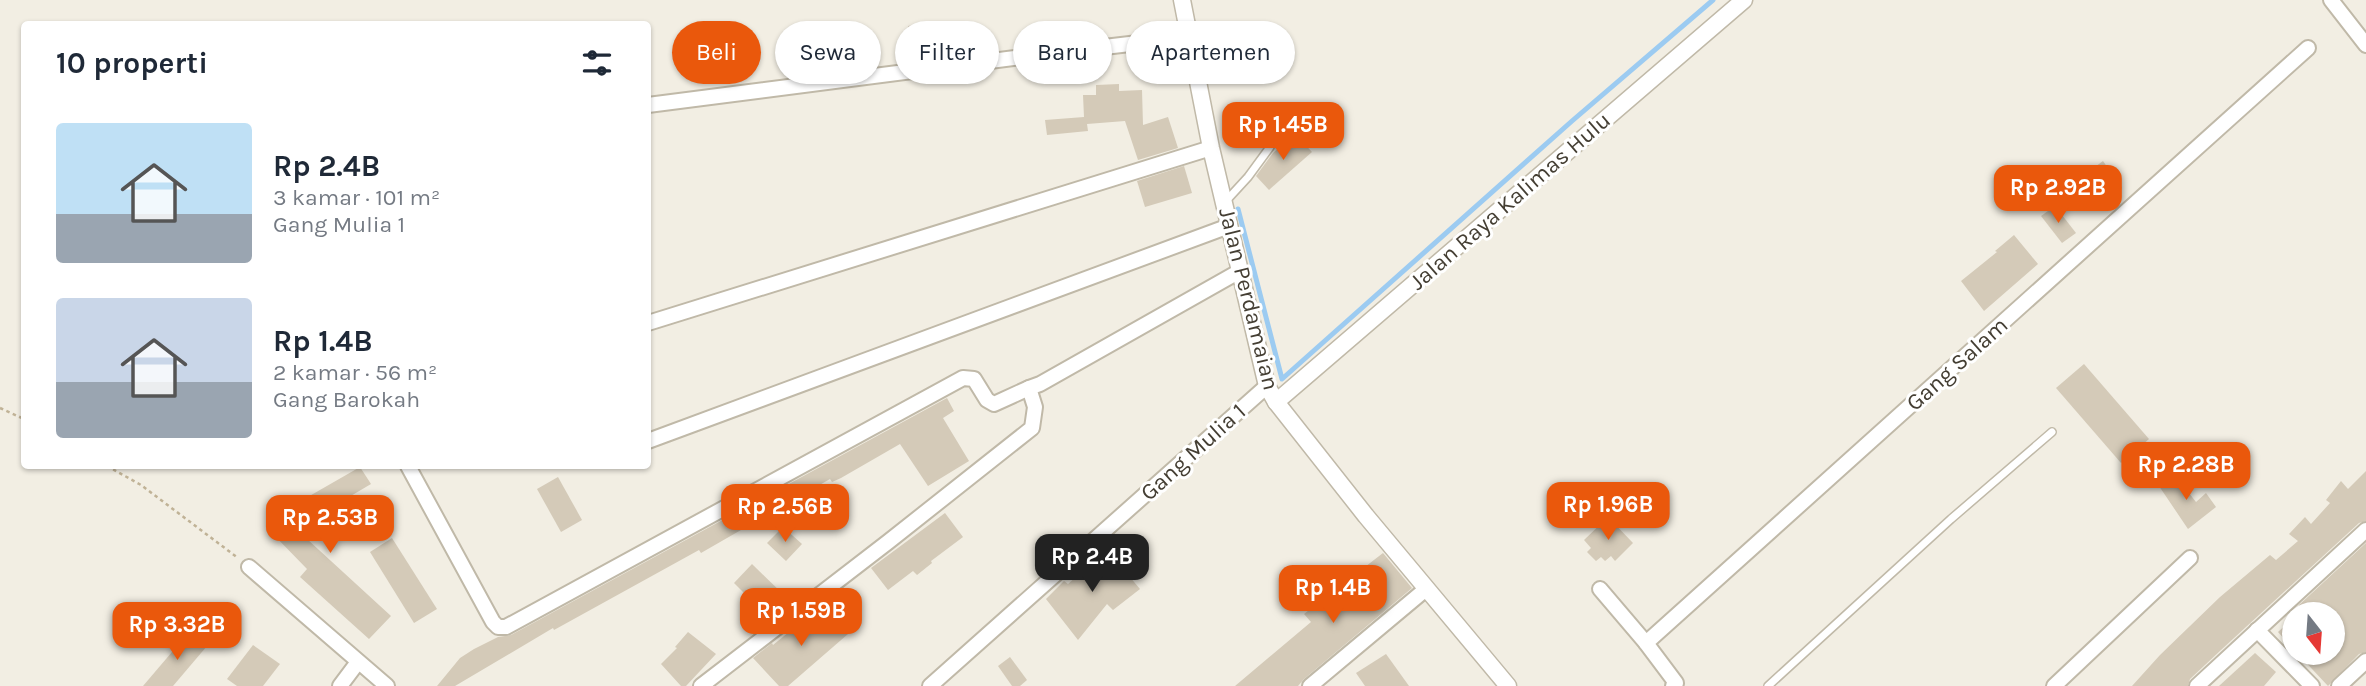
<!DOCTYPE html>
<html lang="id">
<head>
<meta charset="utf-8">
<style>
  body { margin:0; font-family:Karla,sans-serif; background:#f2f2f3; color:#1f2937; height:100vh; display:flex; flex-direction:column; font-size:26px; white-space:nowrap }
  * { box-sizing:border-box; margin:0 }
  p { font-size:23px; color:#747a83 }
  .icon { flex:none; width:38px; height:38px; fill:none; stroke:currentColor; stroke-width:2; stroke-linecap:round; stroke-linejoin:round }
  .map { position:relative; flex:1; overflow:hidden }
  .details { position:absolute; left:21px; top:21px; width:630px; height:448px; display:flex; flex-direction:column; background:#fff; border-radius:7px; box-shadow:0 2px 5px #0004 }
  .details>* { flex:none }
  .banner { position:absolute; left:672px; top:21px; width:665px; height:63px; display:flex; gap:14px }
  .needle { width:46px; rotate:163deg }
  .controls { position:absolute; left:2282px; top:602px; display:grid; gap:14px }
  .controls a { display:grid; place-items:center; width:63px; height:63px; border-radius:50%; background:#fff; box-shadow:0 2px 5px #0004; font-size:35px }
  .price { position:absolute; translate:-50% -60px; padding:0 16px; border-radius:14px; background:#ea580c; color:#fff; font-size:23px; line-height:46px; filter:drop-shadow(0 2px 4px #0008) }
  .price::after { content:''; position:absolute; left:50%; top:42px; width:21px; height:16px; margin-left:-10px; background:inherit; clip-path:polygon(0 0,100% 0,50% 100%) }
  .price.active { background:#222; color:#fff }
  ul { padding:0; list-style:none }
  li { display:flex; align-items:center; gap:21px; height:175px; padding:0 35px }
  li span { display:grid; place-items:center; flex:none; width:196px; height:140px; border-radius:7px; color:#555 }
  li>.icon { margin-inline-start:auto }
  span .icon { width:84px; height:84px; fill:#fffc; stroke-width:1 }
  li b { font-size:30px }
  h2 { display:flex; justify-content:space-between; align-items:center; height:84px; padding:0 35px; font-size:30px }
  .tag { padding:0 24px; border-radius:32px; background:#fff; box-shadow:0 2px 5px #0004; font-size:24px; line-height:63px }
  .tag.active { background:#ea580c; color:#fff }
  .map>svg:first-child { display:block }
</style>
</head>
<body>
<div class="map">
<svg width="2366" height="686" viewBox="0 0 2366 686">
  <rect width="100%" height="100%" fill="#f2eee3"/>
  <g fill="none" stroke-linecap="round" stroke-linejoin="round">
    <polyline stroke="#9ccbf1" stroke-width="5" points="1238,209 1282,379 1572,121 1713,0"/>
  </g>
  <g fill="#d4cab8">
    <polygon points="927,23 931,52 912,54 908,26"/>
    <polygon points="1119,84 1119,91 1142,90 1143,125 1168,117 1178,148 1138,160 1125,121 1087,124 1088,131 1047,135 1045,120 1084,117 1083,95 1096,95 1096,85"/>
    <polygon points="1295,134 1312,152 1269,190 1256,176 1273,153"/>
    <polygon points="2103,161 2122,188 2099,204 2080,178"/>
    <polygon points="1184,166 1192,193 1145,207 1137,181"/>
    <polygon points="2055,206 2076,233 2062,243 2041,216"/>
    <polygon points="2014,235 2038,264 1984,311 1961,281 1997,252 1995,251"/>
    <polygon points="2084,364 2149,439 2121,463 2056,388"/>
    <polygon points="947,398 954,411 943,418 969,461 928,486 900,444 841,478 832,482 830,479 701,553 699,550 554,630 553,628 455,686 437,686 460,658 474,649 498,637 511,635"/>
    <polygon points="360,467 371,484 322,513 327,518 307,539 391,616 369,639 300,577 307,569 271,532 306,498"/>
    <polygon points="2366,471 2366,521 2359,523 2221,650 2190,679 2188,686 2132,686 2160,655 2220,597 2270,555 2276,560 2298,541 2289,534 2305,517 2311,524 2330,503 2326,500 2341,481 2348,489"/>
    <polygon points="2174,474 2196,502 2206,493 2216,507 2188,529 2159,486"/>
    <polygon points="558,477 582,520 561,532 537,489"/>
    <polygon points="945,513 963,537 931,561 932,563 917,575 913,571 888,590 871,568"/>
    <polygon points="1608,517 1633,543 1615,561 1611,556 1605,561 1601,557 1596,561 1587,552 1591,548 1584,540"/>
    <polygon points="783,527 802,544 786,561 767,543"/>
    <polygon points="392,538 437,609 414,623 370,552"/>
    <polygon points="2366,543 2366,652 2359,654 2328,686 2297,653 2333,653 2333,614 2307,614 2299,605"/>
    <polygon points="1107,550 1140,589 1113,610 1107,604 1078,640 1046,599 1064,581 1068,584"/>
    <polygon points="1383,553 1412,588 1304,679 1298,686 1235,686 1311,622 1304,614"/>
    <polygon points="752,564 785,596 766,615 734,583"/>
    <polygon points="821,606 848,634 788,686 779,686 753,658 772,643 773,645"/>
    <polygon points="2294,617 2294,650 2278,632"/>
    <polygon points="189,632 207,646 173,686 143,686"/>
    <polygon points="688,632 716,654 686,686 681,686 661,664 677,648 675,647"/>
    <polygon points="253,645 280,664 263,686 237,686 227,679"/>
    <polygon points="2255,653 2276,672 2264,686 2219,686"/>
    <polygon points="1386,654 1409,686 1365,686 1356,673"/>
    <polygon points="1010,657 1027,680 1020,686 1012,686 998,666"/>
  </g>
  <g fill="none" stroke-linecap="round" stroke-linejoin="round">
    <defs>
      <g id="service">
        <polyline points="1225,202 1248,177 1270,147"/>
        <polyline points="1768,686 1951,519 2052,432"/>
      </g>
      <g id="minor">
        <polyline points="2331,0 2366,45"/>
        <polyline points="648,105 1045,54 1189,37"/>
        <polyline points="648,323 1211,148"/>
        <polyline points="648,441 1229,226"/>
        <polyline points="408,466 493,622 498,627 506,627 963,378 974,379 987,400 994,404 1029,388"/>
        <polyline points="249,567 387,686"/>
        <polyline points="1600,589 1646,643"/>
        <polyline points="2257,630 2312,686"/>
        <polyline points="340,686 358,662"/>
        <polyline points="701,686 888,542 1032,428 1035,407 1029,388 1040,384 1240,271"/>
        <polyline points="930,686 1267,386"/>
        <polyline points="1310,686 1426,589"/>
        <polyline points="1673,686 1676,683 1646,643 2308,48"/>
        <polyline points="2054,686 2190,558"/>
        <polyline points="2197,686 2366,530"/>
        <polyline points="2339,686 2366,661"/>
      </g>
      <g id="tertiary">
        <polyline points="1182,0 1211,148 1267,386 1276,402 1366,516 1508,686"/>
        <polyline points="1276,402 1744,0"/>
      </g>
    </defs>
    <use href="#service" stroke="#c0b9a8" stroke-width="10"/>
    <use href="#minor" stroke="#c0b9a8" stroke-width="18"/>
    <use href="#tertiary" stroke="#c0b9a8" stroke-width="19"/>
    <g stroke="#c0b296" stroke-width="2.5" stroke-dasharray="3.5 3.5" stroke-linecap="butt">
      <polyline points="0,408 24,419"/>
      <polyline points="107,466 141,485 238,558"/>
    </g>
    <use href="#service" stroke="#fff" stroke-width="7"/>
    <use href="#minor" stroke="#fff" stroke-width="14"/>
    <use href="#tertiary" stroke="#fff" stroke-width="16"/>
  </g>
  <g text-anchor="middle" dominant-baseline="central" stroke-width="6" stroke-linejoin="round" paint-order="stroke">
    <g font-size="23" fill="#443e33" stroke="#fff">
      <text transform="translate(1510 201) rotate(-41)">Jalan Raya Kalimas Hulu</text>
      <text transform="translate(1249 299) rotate(76)">Jalan Perdamaian</text>
      <text transform="translate(1957 364) rotate(-42)">Gang Salam</text>
      <text transform="translate(1193 452) rotate(-42)">Gang Mulia 1</text>
    </g>
  </g>
</svg>
<div class="controls">
<a><svg class="needle" viewBox="-14 -14 28 28"><path d="M0-13l5 13h-10z" fill="#e53935"/><path d="M0 13l5-13h-10z" fill="#747a83"/></svg></a>
</div>
<b class="price" style="left:1283px;top:162px">Rp 1.45B</b>
<b class="price" style="left:2058px;top:225px">Rp 2.92B</b>
<b class="price" style="left:2186px;top:502px">Rp 2.28B</b>
<b class="price" style="left:1608px;top:542px">Rp 1.96B</b>
<b class="price" style="left:785px;top:544px">Rp 2.56B</b>
<b class="price" style="left:330px;top:555px">Rp 2.53B</b>
<b class="price active" style="left:1092px;top:594px">Rp 2.4B</b>
<b class="price" style="left:1333px;top:625px">Rp 1.4B</b>
<b class="price" style="left:801px;top:648px">Rp 1.59B</b>
<b class="price" style="left:177px;top:662px">Rp 3.32B</b>
<div class="banner">
<a class="tag active">Beli</a>
<a class="tag">Sewa</a>
<a class="tag">Filter</a>
<a class="tag">Baru</a>
<a class="tag">Apartemen</a>
</div>
<section class="details">
<h2>10 properti<svg class="icon" aria-label="filters" viewBox="0 0 24 24"><path d="M4 7h16M4 17h16"/><circle cx="9" cy="7" r="2"/><circle cx="15" cy="17" r="2"/></svg></h2>
<ul>
<li><span style="background:linear-gradient(#bfe0f5 65%,#9aa5b1 0)"><svg class="icon" aria-label="home" viewBox="0 0 24 24"><path d="M3 11l9-7 9 7M6 9v11h12V9"/></svg></span><div><b>Rp 2.4B</b><p>3 kamar · 101 m²</p><p>Gang Mulia 1</p></div></li>
<li><span style="background:linear-gradient(#c9d6e8 60%,#9aa5b1 0)"><svg class="icon" aria-label="home" viewBox="0 0 24 24"><path d="M3 11l9-7 9 7M6 9v11h12V9"/></svg></span><div><b>Rp 1.4B</b><p>2 kamar · 56 m²</p><p>Gang Barokah</p></div></li>
</ul>
</section>
</div>
</body>
</html>
